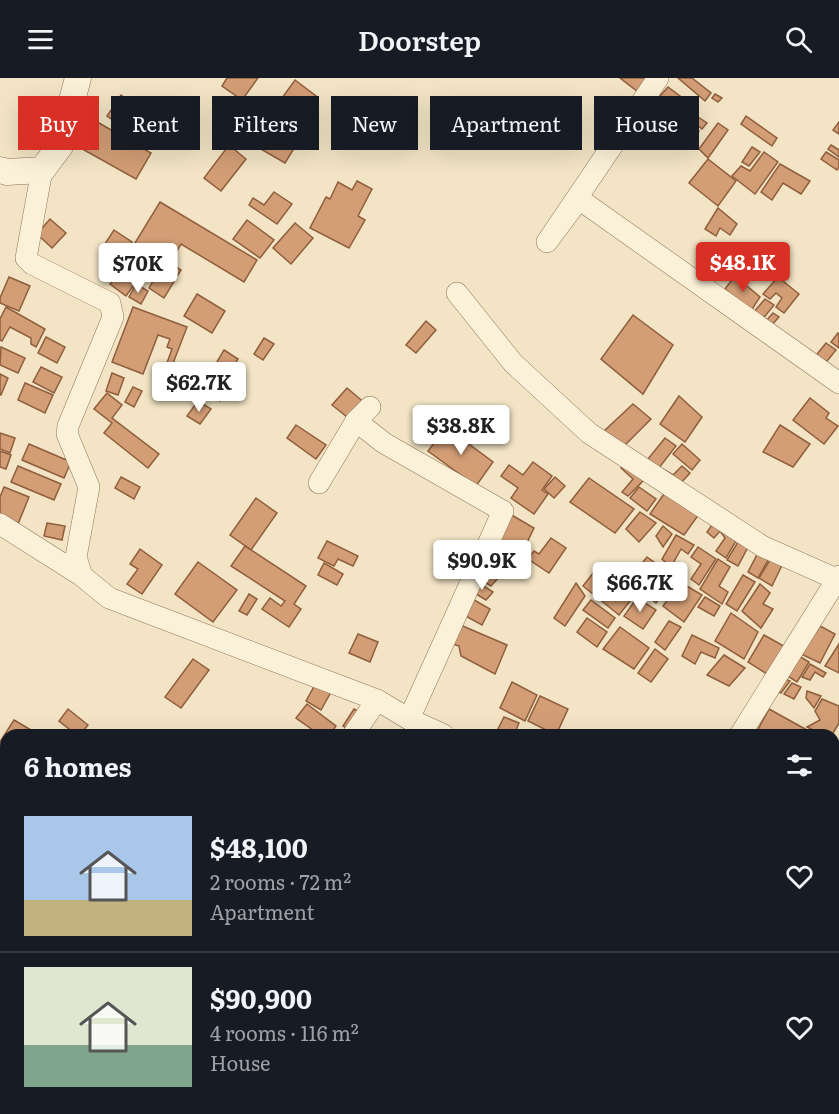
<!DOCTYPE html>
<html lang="en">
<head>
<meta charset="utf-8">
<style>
  body { margin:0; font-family:Literata,serif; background:#20242c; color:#f1f3f6; height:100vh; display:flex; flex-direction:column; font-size:22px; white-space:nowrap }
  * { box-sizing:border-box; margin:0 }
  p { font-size:20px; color:#9ea1a6 }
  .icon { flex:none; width:33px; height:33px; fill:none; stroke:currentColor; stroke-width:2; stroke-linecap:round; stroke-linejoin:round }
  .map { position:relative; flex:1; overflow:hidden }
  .side { position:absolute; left:0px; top:651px; width:840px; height:386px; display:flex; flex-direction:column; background:#171b24; border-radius:18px 18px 0 0; box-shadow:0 6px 24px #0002 }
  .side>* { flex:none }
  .top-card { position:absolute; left:18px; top:18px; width:804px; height:54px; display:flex; gap:12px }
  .price { position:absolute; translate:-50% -51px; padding:0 14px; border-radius:6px; background:#fff; color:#222; font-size:20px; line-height:39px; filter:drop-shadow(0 2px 3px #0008) }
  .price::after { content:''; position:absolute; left:50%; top:36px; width:18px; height:14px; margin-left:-9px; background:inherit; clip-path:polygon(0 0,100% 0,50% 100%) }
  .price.on { background:#d93025; color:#fff }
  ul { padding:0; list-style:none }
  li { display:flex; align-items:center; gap:18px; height:150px; padding:0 24px }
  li+li { border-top:2px solid #363941 }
  li span { display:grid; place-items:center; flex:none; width:168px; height:120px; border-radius:0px; color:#555 }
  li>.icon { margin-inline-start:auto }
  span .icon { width:72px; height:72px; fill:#fffc; stroke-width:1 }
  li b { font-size:26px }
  h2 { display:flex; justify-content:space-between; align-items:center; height:72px; padding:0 24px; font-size:26px }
  .chip { padding:0 21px; border-radius:0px; background:#171b24; box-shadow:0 6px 24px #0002; font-size:21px; line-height:54px }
  .chip.on { background:#d93025; color:#fff }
  header { display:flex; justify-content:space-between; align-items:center; height:78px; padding:0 24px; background:#171b24; font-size:27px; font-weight:600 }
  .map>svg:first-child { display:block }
</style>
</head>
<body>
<header><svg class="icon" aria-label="menu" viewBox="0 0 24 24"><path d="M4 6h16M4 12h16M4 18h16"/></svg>Doorstep<svg class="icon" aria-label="search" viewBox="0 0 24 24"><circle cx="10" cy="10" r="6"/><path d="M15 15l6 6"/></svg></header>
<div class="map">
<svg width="839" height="1036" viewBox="0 0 839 1036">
  <rect width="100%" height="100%" fill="#f2e4c4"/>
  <g fill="#d39e76" stroke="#8f5e3c" stroke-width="1.5">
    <polygon points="227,0 258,0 242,22 222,8"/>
    <polygon points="620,0 647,0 642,17"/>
    <polygon points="678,0 692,0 711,15 705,23"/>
    <polygon points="295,2 316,18 291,53 269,38"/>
    <polygon points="668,9 692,27 684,38 660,18"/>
    <polygon points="715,16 722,20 718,24 712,20"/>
    <polygon points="121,17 164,47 150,67 107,38"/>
    <polygon points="176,28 198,38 193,48 172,38"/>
    <polygon points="746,38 777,60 772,68 741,46"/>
    <polygon points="222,39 231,44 222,62 213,57"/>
    <polygon points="698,39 707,45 702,51 695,45"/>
    <polygon points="681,40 699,53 690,68 671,53"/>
    <polygon points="839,44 839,56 833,52"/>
    <polygon points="99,45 151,75 136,101 84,72"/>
    <polygon points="718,45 728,52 708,80 699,71"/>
    <polygon points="272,49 298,64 285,85 259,70"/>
    <polygon points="229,67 246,81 221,113 204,100"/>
    <polygon points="831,67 839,72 839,79 828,71"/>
    <polygon points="752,69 760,74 749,88 742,84"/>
    <polygon points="764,74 778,84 755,116 732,98 741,88 750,93"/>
    <polygon points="826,74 839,82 839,89 837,92 821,81"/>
    <polygon points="708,81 736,103 718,128 689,105"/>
    <polygon points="780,86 810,103 801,116 783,105 772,122 761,114"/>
    <polygon points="357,103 372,111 358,138 365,142 349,170 310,150 326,119 330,121 338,104 352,112"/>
    <polygon points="274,114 292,126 277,146 249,127 253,120 264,127"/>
    <polygon points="160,124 257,182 244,204 181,166 170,185 181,192 164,220 149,210 157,196 144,188 140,193 124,183"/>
    <polygon points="718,130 737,146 730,157 720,150 716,158 705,151"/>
    <polygon points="50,141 66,155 52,170 37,156"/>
    <polygon points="247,142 274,162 260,180 233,161"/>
    <polygon points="295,145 313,160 291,186 273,170"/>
    <polygon points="114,152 132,164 119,184 101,172"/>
    <polygon points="125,185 141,197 126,218 110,206"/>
    <polygon points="735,198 760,219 751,233 725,211"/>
    <polygon points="9,199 30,208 19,233 0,225 0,220"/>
    <polygon points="778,199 799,216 784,235 776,229 782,220 776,215 770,221 763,216"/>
    <polygon points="136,206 148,213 141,226 129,219"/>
    <polygon points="197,216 225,233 212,255 184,238"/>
    <polygon points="765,221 774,227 762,242 753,235"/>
    <polygon points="6,229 45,251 36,269 31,266 31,260 10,249 2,263 0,262 0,241"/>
    <polygon points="133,229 187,249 172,288 199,299 195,309 185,305 186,302 164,293 172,271 167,269 170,261 158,257 143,296 112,284"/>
    <polygon points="773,235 779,239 770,249 764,245"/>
    <polygon points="633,237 673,267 643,316 601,281"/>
    <polygon points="426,243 436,252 416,275 406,267"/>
    <polygon points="838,255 839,256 839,270 831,264"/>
    <polygon points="46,259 65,269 57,285 38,275"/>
    <polygon points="264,260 274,266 263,282 254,276"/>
    <polygon points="826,265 836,272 823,288 813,281"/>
    <polygon points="1,269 25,280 18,295 0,287"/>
    <polygon points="224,272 238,281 225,302 211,294"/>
    <polygon points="41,289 62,299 54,315 33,304"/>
    <polygon points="112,295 124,300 118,317 106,313"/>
    <polygon points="0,296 8,300 1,317 0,317"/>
    <polygon points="214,299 230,310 220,323 204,312"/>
    <polygon points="25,305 53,317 45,335 18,322"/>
    <polygon points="133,309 142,313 134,329 125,324"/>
    <polygon points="347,310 366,326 352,343 332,327"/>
    <polygon points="107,315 122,327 112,340 159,376 148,390 104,355 112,345 94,331"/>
    <polygon points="679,318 702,339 685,364 660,346"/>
    <polygon points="810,320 829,335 826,340 838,348 824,366 793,342"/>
    <polygon points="198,323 211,331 200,346 187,338"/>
    <polygon points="633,326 651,341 622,370 603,354"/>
    <polygon points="296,347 326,367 316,381 287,360"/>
    <polygon points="780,347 810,366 793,389 763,374"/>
    <polygon points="446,349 493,384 476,408 428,373"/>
    <polygon points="0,355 15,360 10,375 0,371"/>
    <polygon points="665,360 676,368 655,395 643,387"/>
    <polygon points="29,366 71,384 64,400 22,382"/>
    <polygon points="682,366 700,382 692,392 673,376"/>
    <polygon points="0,373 11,377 6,391 0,389"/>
    <polygon points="628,383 649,397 628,418 622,414 633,401 621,390"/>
    <polygon points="533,384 552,398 542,412 548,416 534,436 511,420 518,410 501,398 509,387 523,397"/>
    <polygon points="18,388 61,406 54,422 11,404"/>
    <polygon points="682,388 690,395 677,409 663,391 673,397"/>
    <polygon points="121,399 140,409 134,421 115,410"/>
    <polygon points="555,399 565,408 554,420 544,411"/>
    <polygon points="589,400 634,431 615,455 570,424"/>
    <polygon points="4,409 29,419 18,446 0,438 0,419"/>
    <polygon points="639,409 656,421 647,433 630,420"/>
    <polygon points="668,410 702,432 684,457 650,436"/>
    <polygon points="256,420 277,435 251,472 230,457"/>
    <polygon points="640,434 656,445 639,464 626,451"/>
    <polygon points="510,436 534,450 522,475 498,462"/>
    <polygon points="716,441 740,456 726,480 716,473 725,460 720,453 714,460 707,454"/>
    <polygon points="47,445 65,448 62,462 44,458"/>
    <polygon points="663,448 672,456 663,469 656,458"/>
    <polygon points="676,457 694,467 688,476 681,471 671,489 662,481"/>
    <polygon points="741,459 747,471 738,488 727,482"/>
    <polygon points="551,460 566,470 549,495 528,481 534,473 539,476"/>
    <polygon points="327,463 358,478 353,488 338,481 334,488 318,480"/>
    <polygon points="494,467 517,481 510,491 496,480 492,485 487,479"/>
    <polygon points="245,468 306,508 294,526 301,531 289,549 262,531 270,520 281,528 285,523 231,488"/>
    <polygon points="698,469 716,481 699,507 691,501 701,486 691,479"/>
    <polygon points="140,471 162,487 142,516 127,506 138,491 130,486"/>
    <polygon points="760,471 772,475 758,500 748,494"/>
    <polygon points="773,477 784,483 772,508 759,500"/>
    <polygon points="647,479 675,499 656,525 628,503"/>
    <polygon points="718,481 730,489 719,508 728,514 722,526 700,511"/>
    <polygon points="198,484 237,512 213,544 175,516"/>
    <polygon points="324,485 343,496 337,507 318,497"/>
    <polygon points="500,489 509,495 505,500 496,494"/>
    <polygon points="598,489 633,519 619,537 583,508"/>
    <polygon points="485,490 498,500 491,508 478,500"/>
    <polygon points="743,497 755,504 737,533 726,526"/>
    <polygon points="477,504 493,514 486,522 471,513"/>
    <polygon points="680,504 702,517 684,544 663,528"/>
    <polygon points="576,505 585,518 565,548 554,540"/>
    <polygon points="760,506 770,515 763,526 773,531 761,550 742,533"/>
    <polygon points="249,516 257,521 247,537 239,533"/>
    <polygon points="469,519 490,531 482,547 460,535"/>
    <polygon points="705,519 720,528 714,538 698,529"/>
    <polygon points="637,520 656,532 643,551 624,538"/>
    <polygon points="591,522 615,540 608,550 583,532"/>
    <polygon points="731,535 758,554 744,581 715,563"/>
    <polygon points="587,540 607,554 597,569 577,554"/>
    <polygon points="669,543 681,549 665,572 655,564"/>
    <polygon points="458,546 507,567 495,596 461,578 459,568 450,565"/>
    <polygon points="820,548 835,556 820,585 801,576"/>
    <polygon points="620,549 649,570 634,591 603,571"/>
    <polygon points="358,556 378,564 370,584 349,575"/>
    <polygon points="692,557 719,570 715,580 701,574 695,586 682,578"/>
    <polygon points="764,557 789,571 770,598 748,584"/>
    <polygon points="839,566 839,595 825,588"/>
    <polygon points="655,571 668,581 651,604 638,595"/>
    <polygon points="796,576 809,584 797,604 783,595"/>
    <polygon points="724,577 745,590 729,608 707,597"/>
    <polygon points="193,581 209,592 181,630 165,619"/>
    <polygon points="810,586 826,595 823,599 815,594 810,602 802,599"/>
    <polygon points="781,599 790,603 781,615 773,611"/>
    <polygon points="512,604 537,617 525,643 500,630"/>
    <polygon points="316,605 331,614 321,632 306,623"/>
    <polygon points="792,605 801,609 794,621 784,616"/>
    <polygon points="807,613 821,618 814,630 806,620"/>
    <polygon points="540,618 568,631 556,657 528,643"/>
    <polygon points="822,621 839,628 839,645 832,657 823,657 807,649 820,642 815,633"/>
    <polygon points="307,626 336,648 330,657 320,657 296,640"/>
    <polygon points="68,631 88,647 80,657 65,657 69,651 59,643"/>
    <polygon points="354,631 364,637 353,654 343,648"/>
    <polygon points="769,631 816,657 755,657"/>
    <polygon points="504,639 519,645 514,657 495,657"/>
    <polygon points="14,642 36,655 34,657 6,657 6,692 0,688 0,664"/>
    <polygon points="0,887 6,890 6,917 0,928"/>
    <polygon points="6,991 6,1006 0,1002 0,1000"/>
    <polygon points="839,1012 839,1027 838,1028 834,1025 834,1013 836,1015"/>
    <polygon points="8,1030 36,1030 31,1036 3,1036"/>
    <polygon points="77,1030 94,1030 98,1033 96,1036 73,1036"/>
    <polygon points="758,1030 762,1030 769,1036 754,1036"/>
    <polygon points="790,1030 798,1030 802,1035 801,1036 785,1036"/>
    <polygon points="823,1030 829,1030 836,1036 819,1036"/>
  </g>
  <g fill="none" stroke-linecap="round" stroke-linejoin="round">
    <defs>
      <polyline id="service" points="440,1030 444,1036"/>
      <g id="minor">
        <polyline points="658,0 547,164 579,121 839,305"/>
        <polyline points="42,92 26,180 32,186 110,225 113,239 68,348 67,356 89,409 76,479 82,498 109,520 377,622 409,641 444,657"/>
        <polyline points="457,215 513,285 589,355 762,468 836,501"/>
        <polyline points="356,343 384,365 503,433 409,641"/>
        <polyline points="319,405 356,343 370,329"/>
        <polyline points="0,446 82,498"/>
        <polyline points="353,657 377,622"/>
        <polyline points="740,657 839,498"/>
        <polyline points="834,773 839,773"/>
        <polyline points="0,785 6,790"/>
        <polyline points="0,982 6,973"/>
        <polyline points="285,1030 290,1036"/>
        <polyline points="326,1036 337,1030"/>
      </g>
      <polyline id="tertiary" points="0,92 7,94 42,92 60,68 78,0"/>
    </defs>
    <use href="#service" stroke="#8e7558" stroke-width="12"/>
    <use href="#minor" stroke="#8e7558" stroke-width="22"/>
    <use href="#tertiary" stroke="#8e7558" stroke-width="27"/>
    <use href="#service" stroke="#fbf1d8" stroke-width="10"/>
    <use href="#minor" stroke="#fbf1d8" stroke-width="21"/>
    <use href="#tertiary" stroke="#fbf1d8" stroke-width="26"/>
  </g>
</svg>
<b class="price on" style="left:743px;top:215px">$48.1K</b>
<b class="price" style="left:138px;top:216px">$70K</b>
<b class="price" style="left:199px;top:335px">$62.7K</b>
<b class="price" style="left:461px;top:378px">$38.8K</b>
<b class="price" style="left:482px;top:513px">$90.9K</b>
<b class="price" style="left:640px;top:535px">$66.7K</b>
<div class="top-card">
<a class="chip on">Buy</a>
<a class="chip">Rent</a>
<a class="chip">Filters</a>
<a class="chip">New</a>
<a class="chip">Apartment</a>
<a class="chip">House</a>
</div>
<section class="side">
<h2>6 homes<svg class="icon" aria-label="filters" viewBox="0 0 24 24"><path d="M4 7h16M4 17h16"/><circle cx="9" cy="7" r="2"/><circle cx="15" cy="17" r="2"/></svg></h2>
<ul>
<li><span style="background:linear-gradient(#a9c7e8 70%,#c2b280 0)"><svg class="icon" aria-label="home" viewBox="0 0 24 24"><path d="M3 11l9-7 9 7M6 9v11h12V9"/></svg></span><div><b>$48,100</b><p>2 rooms · 72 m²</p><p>Apartment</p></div><svg class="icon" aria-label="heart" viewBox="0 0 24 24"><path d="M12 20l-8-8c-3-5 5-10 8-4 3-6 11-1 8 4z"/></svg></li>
<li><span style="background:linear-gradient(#dfe7d0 65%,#7fa58c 0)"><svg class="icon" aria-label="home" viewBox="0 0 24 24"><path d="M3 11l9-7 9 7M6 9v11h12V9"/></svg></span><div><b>$90,900</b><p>4 rooms · 116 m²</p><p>House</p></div><svg class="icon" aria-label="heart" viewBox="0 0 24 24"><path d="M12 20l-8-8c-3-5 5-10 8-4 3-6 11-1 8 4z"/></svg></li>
</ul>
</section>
</div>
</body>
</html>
